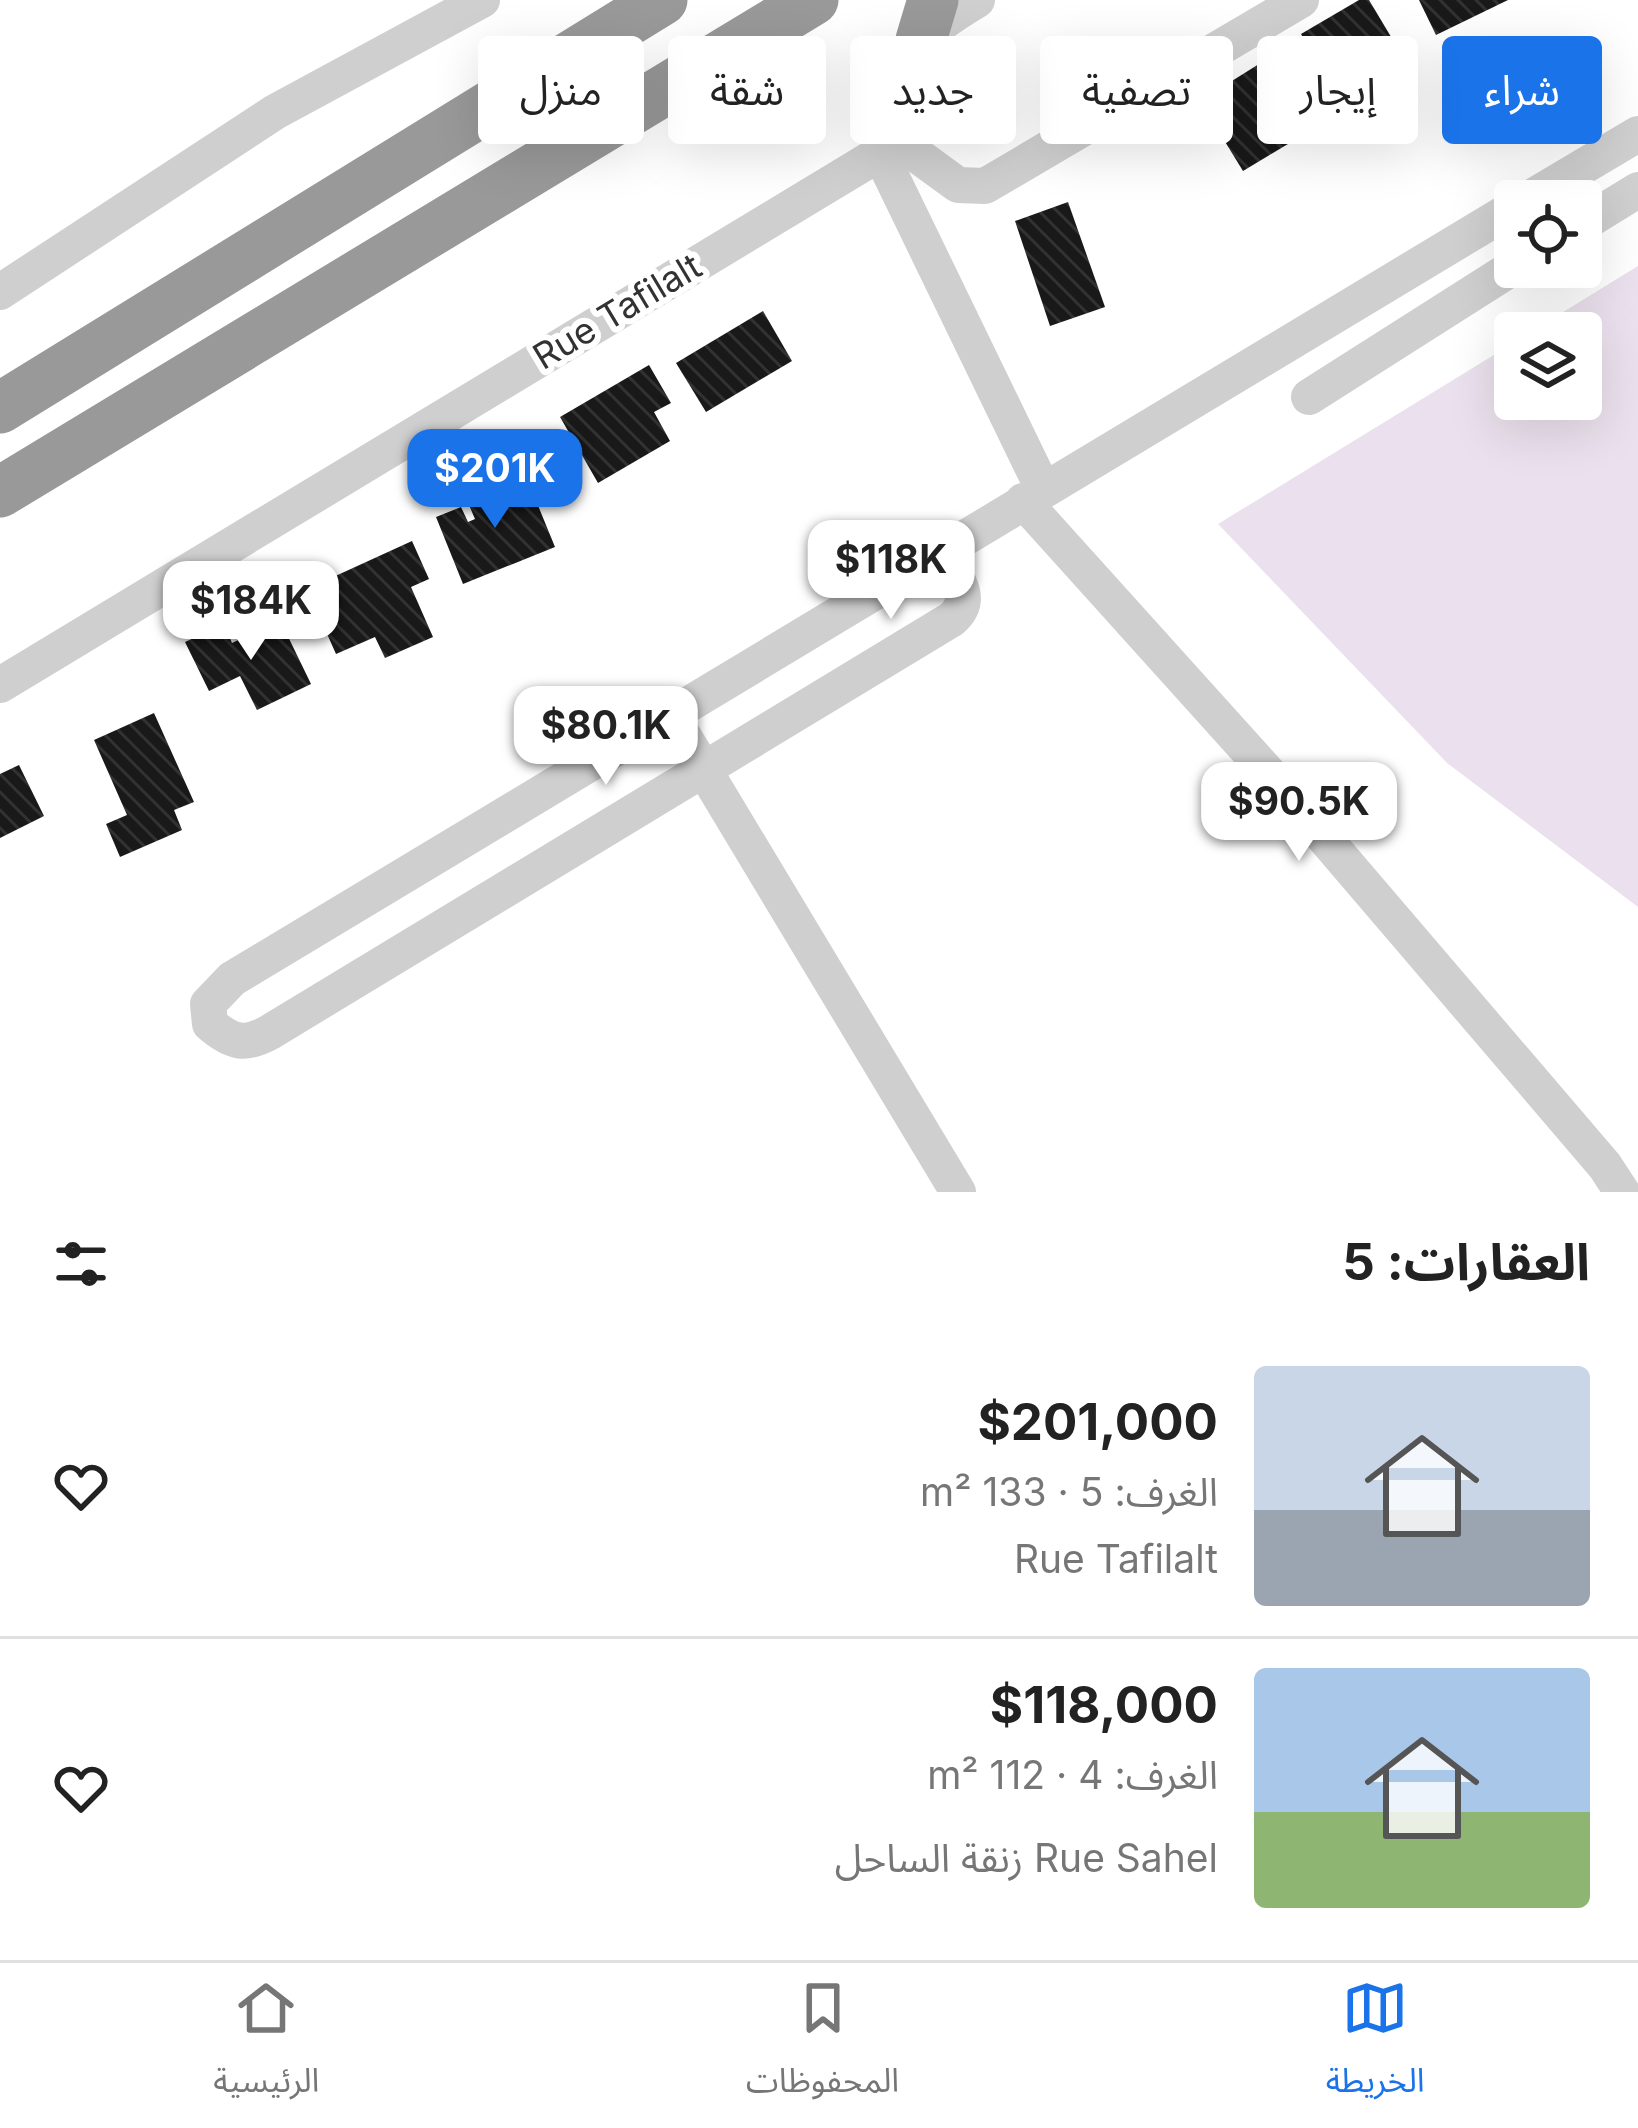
<!DOCTYPE html>
<html lang="ar">
<head>
<meta charset="utf-8">
<style>
  body { margin:0; font-family:Inter,"Noto Sans Arabic",sans-serif; background:#f2f2f2; color:#222; direction:rtl; height:100vh; display:flex; flex-direction:column; font-size:45px; white-space:nowrap }
  * { box-sizing:border-box; margin:0 }
  p { font-size:39px; color:#767676 }
  .icon { flex:none; width:66px; height:66px; fill:none; stroke:currentColor; stroke-width:2; stroke-linecap:round; stroke-linejoin:round }
  .map { position:relative; height:1192px; overflow:hidden; direction:ltr }
  .drawer { display:flex; flex-direction:column; background:#fff; flex:1 }
  .drawer>* { flex:none }
  .hud { position:absolute; left:36px; top:36px; width:1566px; height:108px; direction:rtl; display:flex; gap:24px }
  .fabs { position:absolute; left:1494px; top:180px; display:grid; gap:24px }
  .fabs a { display:grid; place-items:center; width:108px; height:108px; border-radius:12px; background:#fff; box-shadow:0 12px 48px #0002; font-size:60px }
  .price { position:absolute; translate:-50% -102px; padding:0 27px; border-radius:24px; background:#fff; color:#222; font-size:39px; line-height:78px; filter:drop-shadow(0 3px 6px #0008) }
  .price::after { content:''; position:absolute; left:50%; top:72px; width:36px; height:27px; margin-left:-18px; background:inherit; clip-path:polygon(0 0,100% 0,50% 100%) }
  .price.selected { background:#1a73e8; color:#fff }
  ul { padding:0; list-style:none }
  li { display:flex; align-items:center; gap:36px; height:300px; padding:0 48px }
  li+li { border-top:3px solid #e0e0e0 }
  li span { display:grid; place-items:center; flex:none; width:336px; height:240px; border-radius:12px; color:#555 }
  li>.icon { margin-inline-start:auto }
  span .icon { width:144px; height:144px; fill:#fffc; stroke-width:1 }
  li b { font-size:51px }
  h2 { display:flex; justify-content:space-between; align-items:center; height:144px; padding:0 48px; font-size:51px }
  .tag { padding:0 42px; border-radius:12px; background:#fff; box-shadow:0 12px 48px #0002; font-size:42px; line-height:108px }
  .tag.selected { background:#1a73e8; color:#fff }
  .tab-bar { display:flex; justify-content:space-around; align-items:center; height:168px; border-top:3px solid #e0e0e0; background:#fff; font-size:33px; color:#767676 }
  .tab-bar a { display:grid; justify-items:center; gap:6px }
  .tab-bar .selected { color:#1a73e8 }
  .map>svg:first-child { display:block }
</style>
</head>
<body>
<div class="map">
<svg width="1638" height="1192" viewBox="0 0 1638 1192">
  <defs>
    <pattern id="building-back-hatch" width="6" height="6" patternUnits="userSpaceOnUse" patternTransform="scale(3)"><rect width="6" height="6" fill="#191919"/><path d="M-1 5l2 2M0 0l6 6M5-1l2 2" fill="none" stroke="#323232"/></pattern>
  </defs>
  <rect width="100%" height="100%" fill="#fff"/>
  <polygon fill="#ebe1ee" points="1638,266 1638,907 1447,763 1218,524 1515,342 1515,399 1581,399 1581,333 1529,333"/>
  <g fill="url(#building-back-hatch)">
    <polygon points="1359,0 1369,0 1412,72 1346,110 1301,34"/>
    <polygon points="1419,0 1508,0 1436,35"/>
    <polygon points="1259,64 1303,135 1243,171 1200,101"/>
    <polygon points="1068,202 1105,307 1050,326 1015,221"/>
    <polygon points="763,311 792,361 706,412 676,363"/>
    <polygon points="649,365 671,403 654,412 670,441 598,483 560,417"/>
    <polygon points="518,477 529,506 537,503 555,547 463,584 436,517 461,507 468,522 475,519 466,498"/>
    <polygon points="412,541 429,579 411,587 433,637 385,658 375,637 336,654 307,589"/>
    <polygon points="280,620 311,684 257,710 240,676 209,691 185,642 224,624 232,643"/>
    <polygon points="154,713 194,802 174,810 182,830 120,857 106,824 127,815 94,740"/>
    <polygon points="19,765 44,816 0,838 0,774"/>
  </g>
  <g fill="none" stroke-linecap="round" stroke-linejoin="round">
    <g stroke="#cfcfcf" stroke-width="36">
      <polyline points="899,142 958,185 985,186 1301,0"/>
      <path d="M899 142C898 59 906 43 977 0"/>
      <polyline points="880,153 1043,489"/>
      <polyline points="1525,201 1638,134"/>
      <polyline points="1581,225 1638,190"/>
      <polyline points="0,292 275,112 482,0"/>
      <polyline points="1309,397 1515,266"/>
      <polyline points="1023,501 1280,786 1605,1166 1622,1192"/>
      <path d="M938 552C953 574 977 597 952 619L270 1032C245 1046 232 1043 210 1024L208 1004 232 979 1515 207"/>
      <polyline points="0,685 899,142"/>
      <polyline points="671,715 958,1192"/>
    </g>
    <g stroke="#999" stroke-width="51">
      <polyline points="921,40 933,0"/>
      <polyline points="0,408 662,0"/>
      <polyline points="0,492 813,0"/>
    </g>
  </g>
  <g text-anchor="middle" dominant-baseline="central" stroke-width="12" stroke-linejoin="round" paint-order="stroke">
    <g font-size="36" fill="#323232" stroke="#fff">
      <text transform="translate(617 311) rotate(-31)">Rue Tafilalt</text>
    </g>
  </g>
</svg>
<div class="fabs">
<a><svg class="icon" aria-label="locate" viewBox="0 0 24 24"><circle cx="12" cy="12" r="6"/><path d="M12 2v4M12 18v4M2 12h4M18 12h4"/></svg></a>
<a><svg class="icon" aria-label="layers" viewBox="0 0 24 24"><path d="M12 4l9 5-9 5-9-5zM3 14l9 5 9-5"/></svg></a>
</div>
<b class="price selected" style="left:495px;top:531px">$201K</b>
<b class="price" style="left:891px;top:622px">$118K</b>
<b class="price" style="left:251px;top:663px">$184K</b>
<b class="price" style="left:606px;top:788px">$80.1K</b>
<b class="price" style="left:1299px;top:864px">$90.5K</b>
<div class="hud">
<a class="tag selected">شراء</a>
<a class="tag">إيجار</a>
<a class="tag">تصفية</a>
<a class="tag">جديد</a>
<a class="tag">شقة</a>
<a class="tag">منزل</a>
</div>
</div>
<section class="drawer">
<h2>العقارات: 5<svg class="icon" aria-label="filters" viewBox="0 0 24 24"><path d="M4 7h16M4 17h16"/><circle cx="9" cy="7" r="2"/><circle cx="15" cy="17" r="2"/></svg></h2>
<ul>
<li><span style="background:linear-gradient(#c9d6e8 60%,#9aa5b1 0)"><svg class="icon" aria-label="home" viewBox="0 0 24 24"><path d="M3 11l9-7 9 7M6 9v11h12V9"/></svg></span><div><b>$201,000</b><p>الغرف: 5 · 133 m²</p><p>Rue Tafilalt</p></div><svg class="icon" aria-label="heart" viewBox="0 0 24 24"><path d="M12 20l-8-8c-3-5 5-10 8-4 3-6 11-1 8 4z"/></svg></li>
<li><span style="background:linear-gradient(#a9c7e8 60%,#8fb573 0)"><svg class="icon" aria-label="home" viewBox="0 0 24 24"><path d="M3 11l9-7 9 7M6 9v11h12V9"/></svg></span><div><b>$118,000</b><p>الغرف: 4 · 112 m²</p><p>Rue Sahel زنقة الساحل</p></div><svg class="icon" aria-label="heart" viewBox="0 0 24 24"><path d="M12 20l-8-8c-3-5 5-10 8-4 3-6 11-1 8 4z"/></svg></li>
</ul>
</section>
<nav class="tab-bar">
<a class="selected"><svg class="icon" aria-label="map" viewBox="0 0 24 24"><path d="M3 6l6-2 6 2 6-2v14l-6 2-6-2-6 2zM9 4v14M15 6v14"/></svg>الخريطة</a>
<a><svg class="icon" aria-label="saved" viewBox="0 0 24 24"><path d="M7 4h10v16l-5-4-5 4z"/></svg>المحفوظات</a>
<a><svg class="icon" aria-label="home" viewBox="0 0 24 24"><path d="M3 11l9-7 9 7M6 9v11h12V9"/></svg>الرئيسية</a>
</nav>
</body>
</html>
